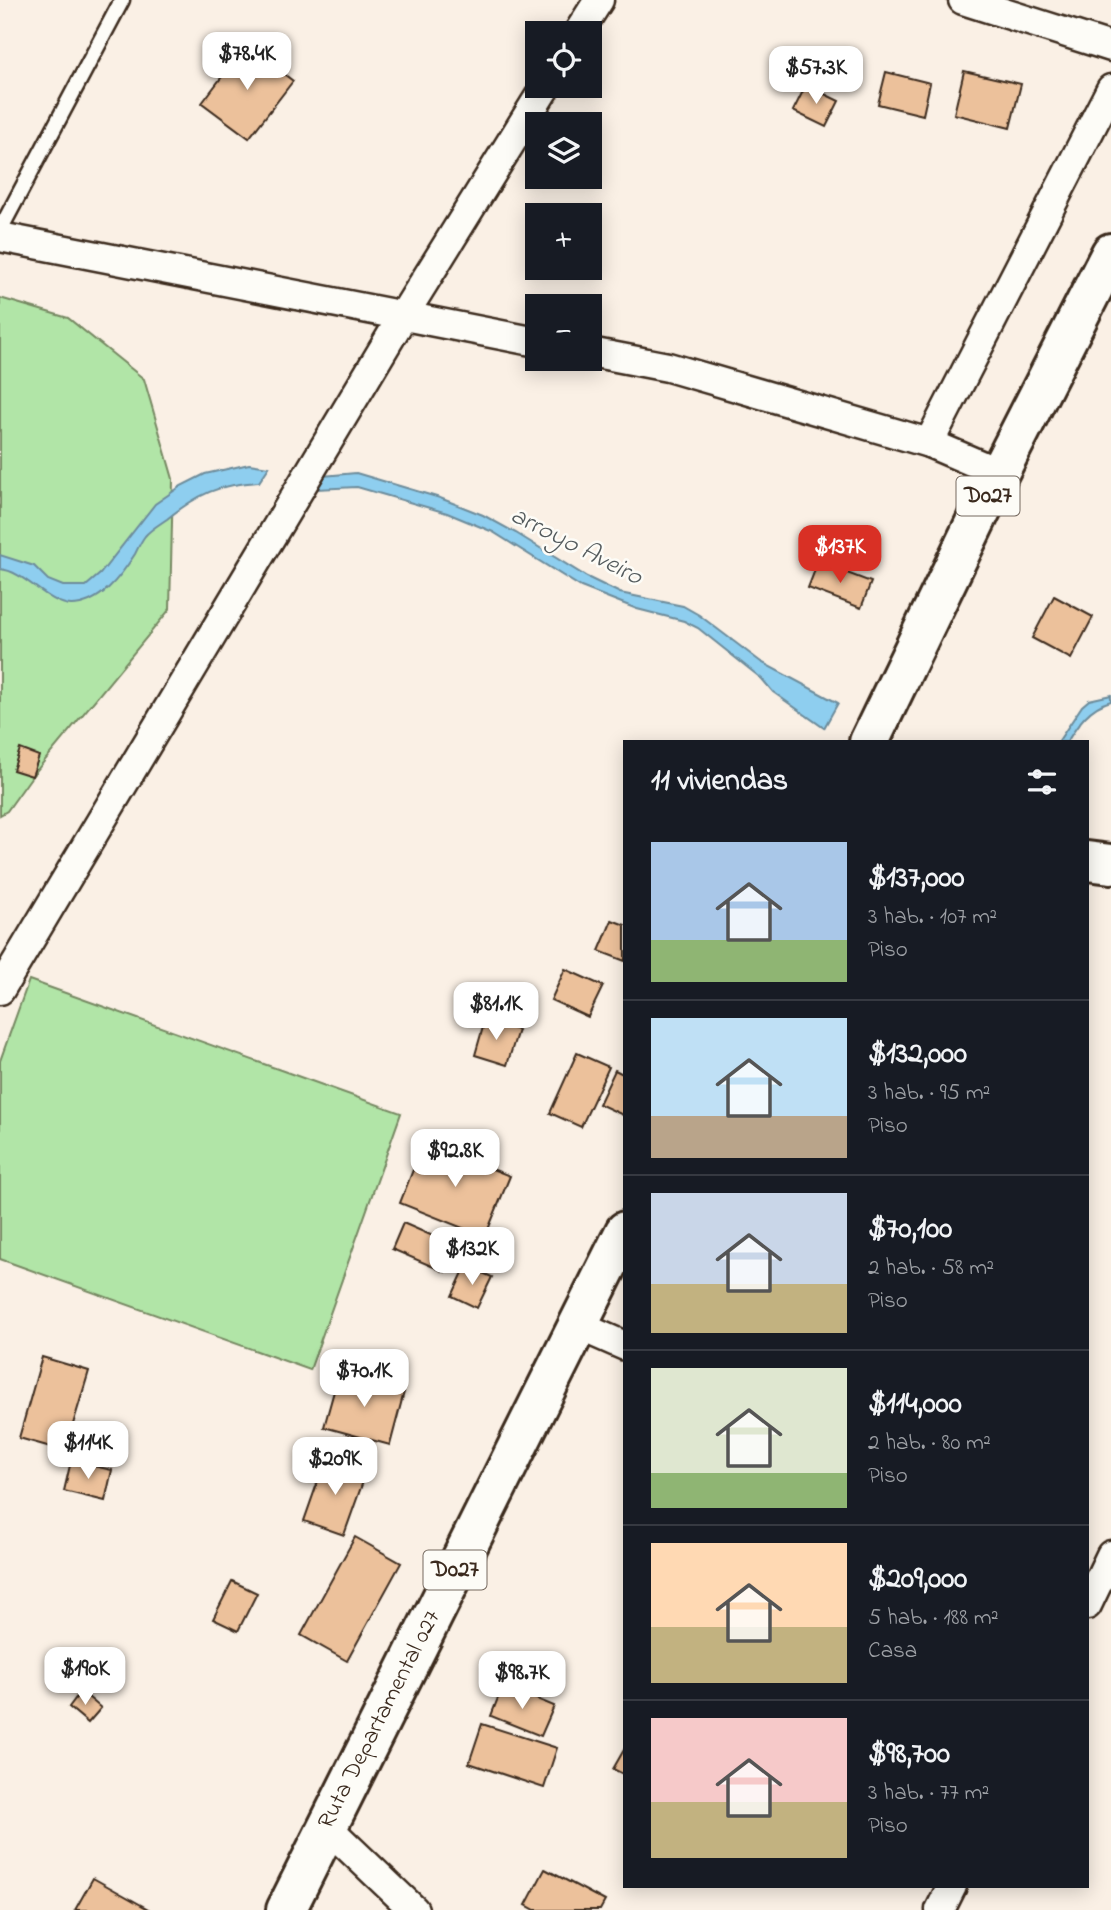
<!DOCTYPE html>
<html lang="es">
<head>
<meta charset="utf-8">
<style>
  body { margin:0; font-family:"Indie Flower",sans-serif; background:#242831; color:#f1f3f6; height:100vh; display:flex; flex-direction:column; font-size:26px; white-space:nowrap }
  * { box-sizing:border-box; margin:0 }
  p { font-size:23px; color:#9ea1a6 }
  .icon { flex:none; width:38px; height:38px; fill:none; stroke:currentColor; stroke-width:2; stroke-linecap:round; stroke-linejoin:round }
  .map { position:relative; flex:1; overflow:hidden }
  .sheet { position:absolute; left:623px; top:740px; width:466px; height:1148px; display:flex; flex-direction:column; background:#171b24; border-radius:0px; box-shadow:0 4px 18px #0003 }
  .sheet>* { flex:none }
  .tools { position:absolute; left:525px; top:21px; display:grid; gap:14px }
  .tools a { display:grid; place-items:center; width:77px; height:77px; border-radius:0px; background:#171b24; box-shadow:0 4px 18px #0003; font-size:35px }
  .price { position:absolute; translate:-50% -60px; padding:0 16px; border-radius:14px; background:#fff; color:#222; font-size:23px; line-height:46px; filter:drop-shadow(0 2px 4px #0008) }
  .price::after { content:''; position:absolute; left:50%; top:42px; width:21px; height:16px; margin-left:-10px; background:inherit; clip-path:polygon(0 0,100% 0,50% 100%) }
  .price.active { background:#d93025; color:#fff }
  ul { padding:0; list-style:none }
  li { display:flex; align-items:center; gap:21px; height:175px; padding:0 28px }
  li+li { border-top:2px solid #363941 }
  li span { display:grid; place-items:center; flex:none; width:196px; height:140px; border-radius:0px; color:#555 }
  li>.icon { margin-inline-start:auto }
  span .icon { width:84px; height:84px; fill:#fffc; stroke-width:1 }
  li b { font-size:30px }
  h2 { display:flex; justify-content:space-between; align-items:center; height:84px; padding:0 28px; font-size:30px }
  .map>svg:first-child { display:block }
</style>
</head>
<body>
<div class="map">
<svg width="1111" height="1910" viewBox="0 0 1111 1910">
  <rect width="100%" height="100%" fill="#faf0e5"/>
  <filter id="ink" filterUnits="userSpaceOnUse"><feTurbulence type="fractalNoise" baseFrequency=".0143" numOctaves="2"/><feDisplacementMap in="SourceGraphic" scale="14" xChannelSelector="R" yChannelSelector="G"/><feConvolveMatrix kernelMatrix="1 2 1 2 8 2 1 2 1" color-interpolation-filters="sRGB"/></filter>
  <g filter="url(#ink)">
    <g fill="#b1e5a7" stroke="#768862" stroke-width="2">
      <polygon points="0,298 68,318 144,379 173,479 170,609 32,776 7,811 0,815"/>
      <polygon points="29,980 401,1113 310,1370 0,1259 0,1061"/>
    </g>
    <g fill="#8eceef" stroke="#6d8c9b" stroke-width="2">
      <path d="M249 464 269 467 259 482C219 484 198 494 167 519 160 524 151 529 145 536 141 541 138 548 135 554 121 576 100 605 71 605 47 604 25 571 0 569V555L34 566 48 580 63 586H86L100 574 155 504 181 486 205 474Z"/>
      <polygon points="356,473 440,498 483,515 516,533 587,577 620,593 683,606 699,615 761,662 838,703 824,728 773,692 762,679 698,628 684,621 637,609 581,587 493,532 447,513 357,487 317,489 323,476"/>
      <path d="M1111 695V701C1089 707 1078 724 1067 742H1058L1082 706 1089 700Z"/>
    </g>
    <g fill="#ecc19b" stroke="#3b2a1e" stroke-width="2">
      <polygon points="246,45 293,81 249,138 202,103"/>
      <polygon points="964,71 1021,84 1010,128 954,114"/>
      <polygon points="886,72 930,83 923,115 878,104"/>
      <polygon points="806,85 839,101 826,127 793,111"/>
      <polygon points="818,562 871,582 861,608 808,588"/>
      <polygon points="1054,596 1093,617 1071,659 1032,638"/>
      <polygon points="20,749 39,756 32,776 13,770"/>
      <polygon points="612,920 625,925 625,961 599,951"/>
      <polygon points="565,969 603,986 588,1017 551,1000"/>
      <polygon points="485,1020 518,1030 507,1065 475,1055"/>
      <polygon points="577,1053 609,1067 581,1127 550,1113"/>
      <polygon points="615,1070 625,1075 625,1116 599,1104"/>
      <polygon points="424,1142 510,1176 485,1237 400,1203"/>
      <polygon points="403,1223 456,1246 445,1272 392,1249"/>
      <polygon points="466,1266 492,1277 477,1308 452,1296"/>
      <polygon points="42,1357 89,1371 65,1451 19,1438"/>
      <polygon points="339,1373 404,1392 390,1445 324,1427"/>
      <polygon points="326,1458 366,1473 344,1535 304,1521"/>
      <polygon points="71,1461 112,1470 105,1501 64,1491"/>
      <polygon points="355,1537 401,1563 347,1661 301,1635"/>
      <polygon points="232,1581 257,1593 238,1631 213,1619"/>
      <polygon points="503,1685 554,1706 541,1736 491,1716"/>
      <polygon points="81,1691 101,1708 88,1723 69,1707"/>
      <polygon points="482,1724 557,1748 544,1788 469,1763"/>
      <polygon points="625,1748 625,1775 613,1769"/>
      <polygon points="545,1869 605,1901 600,1910 535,1910 526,1905"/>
      <polygon points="93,1878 150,1910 75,1910"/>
    </g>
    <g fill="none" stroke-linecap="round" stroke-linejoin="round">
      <defs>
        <polyline id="lane" points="0,230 122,0"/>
        <g id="street">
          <polyline points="963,0 1111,47"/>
          <polyline points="578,33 599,0"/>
          <polyline points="0,237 537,342"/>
          <polyline points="590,352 668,367 929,443 999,473"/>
          <polyline points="929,443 1111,89"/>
          <polyline points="0,990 403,316 546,86"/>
          <polyline points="577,1325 625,1346"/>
          <polyline points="1087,1605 1111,1555"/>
          <polyline points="327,1827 414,1910"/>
          <polyline points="940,1910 952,1886"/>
        </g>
        <polyline id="secondary" points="1087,861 1111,864"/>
        <g id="primary">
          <polyline points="869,742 999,473 1111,253"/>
          <polyline points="286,1910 625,1231"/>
        </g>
      </defs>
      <use href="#lane" stroke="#3b2a1e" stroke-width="19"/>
      <use href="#street" stroke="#3b2a1e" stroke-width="33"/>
      <use href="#secondary" stroke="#3b2a1e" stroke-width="44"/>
      <use href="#primary" stroke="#3b2a1e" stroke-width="44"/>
      <use href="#lane" stroke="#fdfcf7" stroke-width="14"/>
      <use href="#street" stroke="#fdfcf7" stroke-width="28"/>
      <use href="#secondary" stroke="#fdfcf7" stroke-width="38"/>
      <use href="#primary" stroke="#fdfcf7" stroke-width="38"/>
    </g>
  </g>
  <g text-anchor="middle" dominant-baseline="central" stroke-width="5" stroke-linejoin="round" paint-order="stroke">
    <g fill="#fdfcf7" stroke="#75695f" stroke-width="2">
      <rect x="956.5" y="476.5" width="63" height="39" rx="5"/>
      <rect x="423.5" y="1550.5" width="63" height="39" rx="5"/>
    </g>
    <g font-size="23" font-weight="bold" fill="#3b2a1e">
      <text x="988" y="496">D027</text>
      <text x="455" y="1570">D027</text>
    </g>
    <g font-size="24" fill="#3b2a1e" stroke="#fdfcf7">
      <text transform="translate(380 1720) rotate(-63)">Ruta Departamental 027</text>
    </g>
    <g font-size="26" font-style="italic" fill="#545b5d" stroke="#fdfcf7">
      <text transform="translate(576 547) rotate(27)">arroyo Aveiro</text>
    </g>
  </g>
</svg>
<div class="tools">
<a><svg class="icon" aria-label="locate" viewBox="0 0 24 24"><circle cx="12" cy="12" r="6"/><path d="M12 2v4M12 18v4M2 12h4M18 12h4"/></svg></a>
<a><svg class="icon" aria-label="layers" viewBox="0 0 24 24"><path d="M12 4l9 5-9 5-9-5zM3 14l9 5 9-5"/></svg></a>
<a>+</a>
<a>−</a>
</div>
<b class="price" style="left:247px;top:92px">$78.4K</b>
<b class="price" style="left:816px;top:106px">$57.3K</b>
<b class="price active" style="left:840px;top:585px">$137K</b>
<b class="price" style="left:496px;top:1042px">$81.1K</b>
<b class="price" style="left:455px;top:1189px">$92.8K</b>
<b class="price" style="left:472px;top:1287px">$132K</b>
<b class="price" style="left:364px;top:1409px">$70.1K</b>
<b class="price" style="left:88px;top:1481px">$114K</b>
<b class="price" style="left:335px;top:1497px">$209K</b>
<b class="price" style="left:85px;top:1707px">$190K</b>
<b class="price" style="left:522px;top:1711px">$98.7K</b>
<section class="sheet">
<h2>11 viviendas<svg class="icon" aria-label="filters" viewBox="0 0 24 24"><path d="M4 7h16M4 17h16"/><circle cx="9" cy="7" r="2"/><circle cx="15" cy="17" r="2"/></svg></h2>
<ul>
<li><span style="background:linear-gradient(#a9c7e8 70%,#8fb573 0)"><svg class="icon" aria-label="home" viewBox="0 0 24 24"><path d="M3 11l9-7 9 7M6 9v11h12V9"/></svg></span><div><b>$137,000</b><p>3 hab. · 107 m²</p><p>Piso</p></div></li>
<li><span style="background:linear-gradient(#bfe0f5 70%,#b9a48a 0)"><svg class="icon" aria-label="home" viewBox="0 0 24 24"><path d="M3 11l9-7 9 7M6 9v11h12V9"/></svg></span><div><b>$132,000</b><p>3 hab. · 95 m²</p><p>Piso</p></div></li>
<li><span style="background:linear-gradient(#c9d6e8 65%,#c2b280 0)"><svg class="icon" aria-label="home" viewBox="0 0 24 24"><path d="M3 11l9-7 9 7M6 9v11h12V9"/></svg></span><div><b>$70,100</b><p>2 hab. · 58 m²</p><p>Piso</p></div></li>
<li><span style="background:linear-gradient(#dfe7d0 75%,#8fb573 0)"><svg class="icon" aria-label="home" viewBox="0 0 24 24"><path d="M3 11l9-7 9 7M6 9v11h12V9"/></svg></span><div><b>$114,000</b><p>2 hab. · 80 m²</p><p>Piso</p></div></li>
<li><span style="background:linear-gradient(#ffd9b3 60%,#c2b280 0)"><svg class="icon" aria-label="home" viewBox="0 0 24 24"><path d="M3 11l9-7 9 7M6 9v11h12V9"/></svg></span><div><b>$209,000</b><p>5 hab. · 188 m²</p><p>Casa</p></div></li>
<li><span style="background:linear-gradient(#f6c9c9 60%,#c2b280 0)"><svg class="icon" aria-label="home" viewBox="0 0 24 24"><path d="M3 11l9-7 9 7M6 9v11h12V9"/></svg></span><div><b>$98,700</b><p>3 hab. · 77 m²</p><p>Piso</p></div></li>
</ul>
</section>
</div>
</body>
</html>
